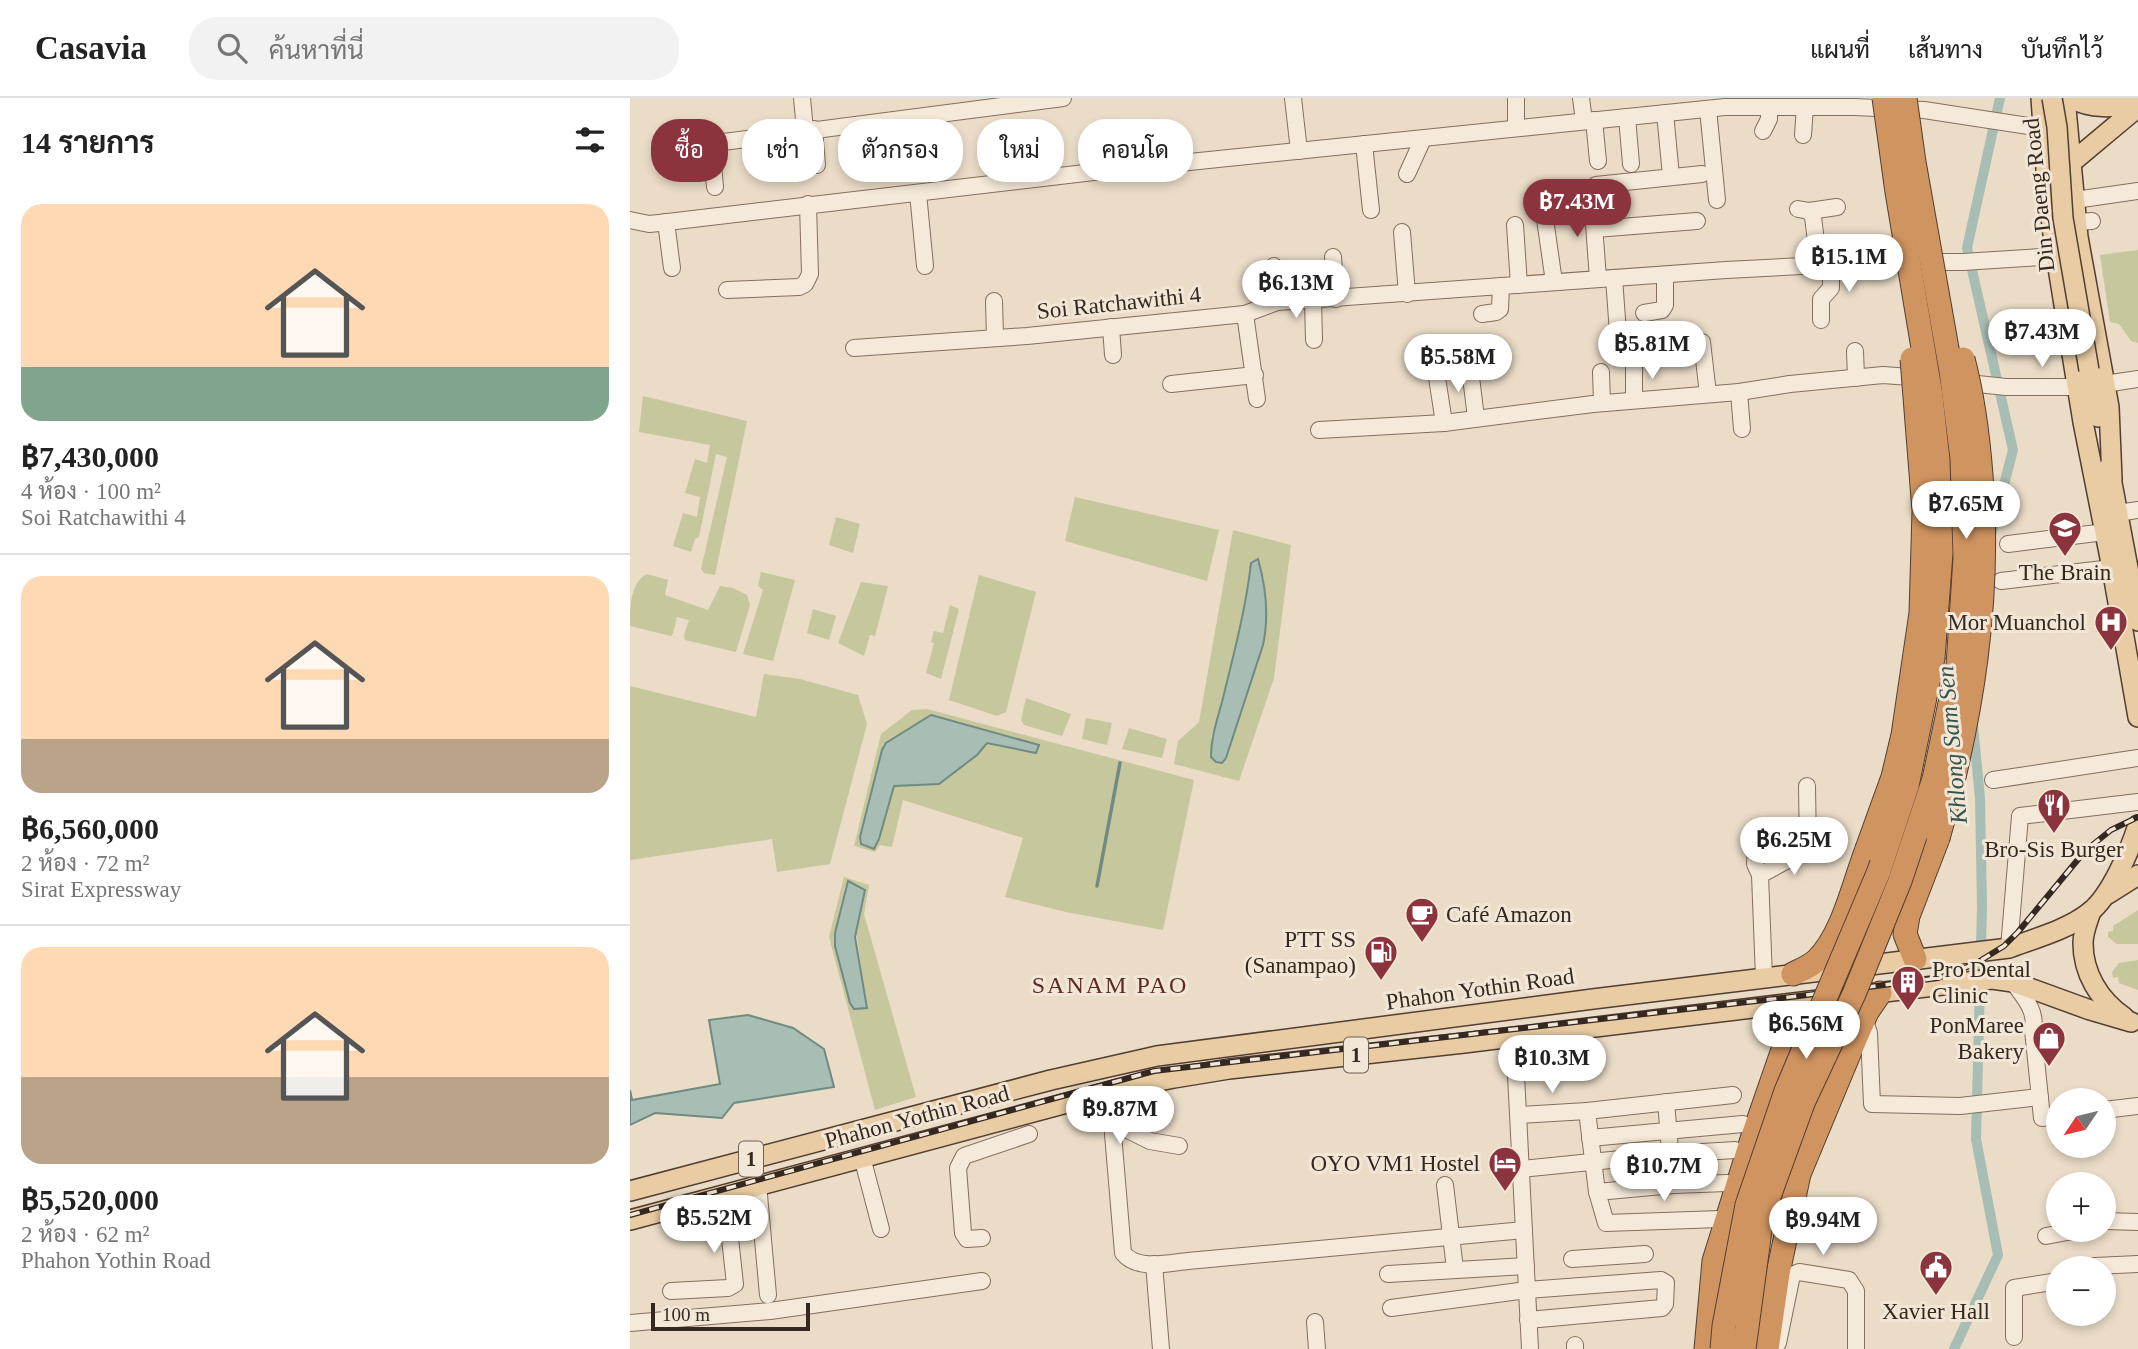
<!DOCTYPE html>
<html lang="th">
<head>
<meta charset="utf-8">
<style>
  body { margin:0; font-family:"Times New Roman",Sarabun,serif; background:#f2f2f2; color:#222; height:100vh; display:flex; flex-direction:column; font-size:26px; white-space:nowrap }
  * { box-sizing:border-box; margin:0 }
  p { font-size:23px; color:#767676 }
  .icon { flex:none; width:38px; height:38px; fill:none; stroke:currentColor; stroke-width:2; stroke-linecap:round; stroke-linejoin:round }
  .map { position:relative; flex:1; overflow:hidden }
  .sheet { display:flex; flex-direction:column; background:#fff; width:630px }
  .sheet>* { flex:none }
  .banner { position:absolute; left:21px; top:21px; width:665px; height:63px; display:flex; gap:14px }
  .needle { width:46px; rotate:235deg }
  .tools { position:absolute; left:1416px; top:990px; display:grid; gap:14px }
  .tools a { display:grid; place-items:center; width:70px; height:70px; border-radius:50%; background:#fff; box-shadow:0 4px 10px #0003; font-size:35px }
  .scale { position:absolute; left:21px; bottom:18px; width:159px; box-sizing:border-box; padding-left:7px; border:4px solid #352820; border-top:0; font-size:19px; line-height:24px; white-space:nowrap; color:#352820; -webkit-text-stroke:5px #f2e7d6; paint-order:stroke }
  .price { position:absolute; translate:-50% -60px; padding:0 16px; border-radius:24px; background:#fff; color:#222; font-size:23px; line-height:46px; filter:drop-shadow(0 2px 4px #0008) }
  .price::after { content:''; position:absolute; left:50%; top:42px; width:21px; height:16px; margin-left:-10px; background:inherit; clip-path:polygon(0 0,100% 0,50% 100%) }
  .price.selected { background:#8c343d; color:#fff }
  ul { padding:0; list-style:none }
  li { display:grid; align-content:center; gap:14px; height:371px; padding:0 21px }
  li+li { border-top:2px solid #e0e0e0 }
  li span { display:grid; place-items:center; height:217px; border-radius:21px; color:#555 }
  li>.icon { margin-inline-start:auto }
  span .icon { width:126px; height:126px; fill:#fffc; stroke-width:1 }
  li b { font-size:30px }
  h2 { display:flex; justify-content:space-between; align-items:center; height:84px; padding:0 21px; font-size:30px }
  .chip { padding:0 24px; border-radius:28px; background:#fff; box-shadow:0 4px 10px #0003; font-size:24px; line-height:63px }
  .chip.selected { background:#8c343d; color:#fff }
  header { display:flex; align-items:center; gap:42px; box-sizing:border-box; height:98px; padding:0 35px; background:#fff; border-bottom:2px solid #e0e0e0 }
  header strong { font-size:33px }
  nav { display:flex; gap:38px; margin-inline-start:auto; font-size:24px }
  .search { width:490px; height:63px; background:#f2f2f2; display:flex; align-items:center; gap:18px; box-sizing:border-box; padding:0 24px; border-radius:28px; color:#767676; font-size:26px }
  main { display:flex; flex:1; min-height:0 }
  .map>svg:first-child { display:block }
</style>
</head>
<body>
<header>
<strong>Casavia</strong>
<div class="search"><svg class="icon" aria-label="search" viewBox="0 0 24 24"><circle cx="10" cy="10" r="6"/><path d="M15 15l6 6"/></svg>ค้นหาที่นี่</div>
<nav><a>แผนที่</a><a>เส้นทาง</a><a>บันทึกไว้</a></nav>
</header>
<main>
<section class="sheet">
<h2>14 รายการ<svg class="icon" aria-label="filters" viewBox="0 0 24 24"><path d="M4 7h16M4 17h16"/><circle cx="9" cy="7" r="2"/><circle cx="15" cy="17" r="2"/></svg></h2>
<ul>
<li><span style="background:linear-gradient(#ffd9b3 75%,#7fa58c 0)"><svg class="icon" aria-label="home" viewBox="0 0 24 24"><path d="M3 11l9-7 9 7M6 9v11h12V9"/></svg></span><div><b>฿7,430,000</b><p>4 ห้อง · 100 m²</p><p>Soi Ratchawithi 4</p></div></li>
<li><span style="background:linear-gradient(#ffd9b3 75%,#b9a48a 0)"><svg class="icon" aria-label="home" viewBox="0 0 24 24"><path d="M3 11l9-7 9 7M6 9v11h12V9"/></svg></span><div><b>฿6,560,000</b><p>2 ห้อง · 72 m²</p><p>Sirat Expressway</p></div></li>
<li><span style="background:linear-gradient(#ffd9b3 60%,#b9a48a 0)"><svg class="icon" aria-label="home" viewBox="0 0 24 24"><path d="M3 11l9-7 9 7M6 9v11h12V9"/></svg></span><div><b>฿5,520,000</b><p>2 ห้อง · 62 m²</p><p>Phahon Yothin Road</p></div></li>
</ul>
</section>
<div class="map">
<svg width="1508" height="1251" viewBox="0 0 1508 1251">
  <rect width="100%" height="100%" fill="#eadcc7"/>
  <g fill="#c6c79c" fill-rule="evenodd">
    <polygon points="1508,152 1508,245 1501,243 1489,226 1480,224 1470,157"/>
    <polygon points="13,298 117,323 85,477 74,475 71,471 97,359 86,356 69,439 65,441 61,454 43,448 53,415 67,419 70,399 55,395 65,361 77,365 80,347 9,334"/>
    <polygon points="445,399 589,432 577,483 435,443"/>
    <polygon points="206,419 230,426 223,455 199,447"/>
    <path d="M603 432 661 447 644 580 609 683 544 666 548 643 569 624ZM628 461 634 482 636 531 596 660 581 639C598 585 615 520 621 465Z"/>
    <polygon points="131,474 165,482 143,563 113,556 133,492 128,488"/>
    <path d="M17 476 38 482 35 497 78 512 90 488 103 490 117 497 120 507 106 554 55 542 54 537 59 522 47 519 43 535 41 538 0 528C0 509 0 485 17 476Z"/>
    <polygon points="349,477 406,494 376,614 367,618 319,602"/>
    <polygon points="231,484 258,488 245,538 240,537 234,558 208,545"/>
    <polygon points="320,507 329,511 311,581 296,575 304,545 301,544 304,533 313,535"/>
    <polygon points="183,511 206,518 199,542 177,535"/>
    <polygon points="134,576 170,581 228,597 237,626 200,766 147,774 142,741 0,762 0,588 126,619"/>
    <polygon points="396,600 441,616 432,638 394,627 391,622"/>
    <path d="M297 611 564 682 533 832 436 814 375 799 393 740 273 702 262 749 250 747 245 754 224 748 251 636 282 612ZM301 617 405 655 357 645 347 657 309 685 264 688 249 741 244 751 252 652Z"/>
    <polygon points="456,620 482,625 477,647 452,641"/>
    <polygon points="499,630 537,641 532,660 492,651"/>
    <path d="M214 779 239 787 234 816 286 999 245 1012 199 839ZM219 783 237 910 205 835 215 789Z"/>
    <polygon points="1508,805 1508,846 1487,846 1478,839 1478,834 1483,833 1483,828 1508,812"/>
    <polygon points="1508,862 1508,892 1489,885 1488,879 1483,880 1482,874 1489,865"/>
  </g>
  <g fill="#a8beb5" stroke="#6f8b82" stroke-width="2">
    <path d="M628 461C636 489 639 519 633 547L596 660 592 665 586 664 581 659C581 637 588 620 593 600 604 555 616 510 621 465Z"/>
    <polygon points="301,617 409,647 406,655 357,645 347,657 309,686 264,688 249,741 244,751 231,746 230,739 252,652 256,645"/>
    <polygon points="218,783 235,792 225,839 237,910 224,911 220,905 205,848 205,835"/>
    <polygon points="118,917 163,930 194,951 204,989 104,1005 92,1020 25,1015 0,1027 0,992 2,1002 90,986 79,922"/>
  </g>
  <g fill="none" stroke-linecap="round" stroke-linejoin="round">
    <polyline stroke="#6f8b82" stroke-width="3.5" points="467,788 490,665"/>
    <g stroke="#a8beb5" stroke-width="10">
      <polyline points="1361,437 1383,352 1337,150 1370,0"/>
      <polyline points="1324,1251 1368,1157 1346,1041 1352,808 1350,700 1343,628"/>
    </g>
    <defs>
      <g id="minor">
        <polyline points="172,0 175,32"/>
        <polyline points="663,0 669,53"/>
        <polyline points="951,0 954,23"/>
        <polyline points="1078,11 1087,102"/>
        <polyline points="1035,15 1041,78"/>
        <polyline points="997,19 1001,66"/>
        <polyline points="964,22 968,63"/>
        <polyline points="886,30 886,0"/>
        <polyline points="184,31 187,67"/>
        <polyline points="1133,33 1139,21 1139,9"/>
        <polyline points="1173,37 1175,9"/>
        <polyline points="81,45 85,89"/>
        <polyline points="78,46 433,0"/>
        <polyline points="734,46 741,112"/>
        <polyline points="777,76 793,41"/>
        <polyline points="966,87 1072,76"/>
        <polyline points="288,95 295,168"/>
        <polyline points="962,99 968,181"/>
        <polyline points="1445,102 1508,93"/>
        <polyline points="1168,111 1179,113 1183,119 1189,167"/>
        <polyline points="1179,113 1207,109"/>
        <polyline points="914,114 924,184"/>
        <polyline points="0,122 19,126 29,125 472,73 1095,9 1224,9 1294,12 1424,32"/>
        <polyline points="36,124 42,170"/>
        <polyline points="1447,124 1462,123"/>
        <polyline points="885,127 889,187"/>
        <polyline points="965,131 1067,123"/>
        <polyline points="772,134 777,196"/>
        <polyline points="703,159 706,201"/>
        <polyline points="644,168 647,204"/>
        <polyline points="984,180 988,235"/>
        <polyline points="97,192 169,189 175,186 180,176 178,106"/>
        <polyline points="683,202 684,242"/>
        <polyline points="364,203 365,239"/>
        <polyline points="1014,215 1032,212 1035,207 1035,177"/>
        <polyline points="615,216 627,301"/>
        <polyline points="852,216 866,214 870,211 871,188"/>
        <polyline points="1191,222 1191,201 1201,190 1201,167"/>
        <polyline points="481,229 483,257"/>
        <polyline points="1305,243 1312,307"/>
        <polyline points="1072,244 1078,296"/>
        <polyline points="224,250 397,238 615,216 647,204 1096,172 1247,164 1333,164 1427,158"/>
        <polyline points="1225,253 1226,280"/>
        <polyline points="1004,264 1004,302"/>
        <polyline points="840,271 846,320"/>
        <polyline points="806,273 814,325"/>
        <polyline points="971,274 972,305"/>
        <polyline points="1329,284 1376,289 1448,289"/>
        <polyline points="541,286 625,277"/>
        <polyline points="1475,286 1508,281"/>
        <polyline points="1109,294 1112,331"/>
        <polyline points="689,332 814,325 963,306 1109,294 1160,286 1253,277 1293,280"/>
        <polyline points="1488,415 1508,412"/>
        <polyline points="1378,446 1475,434"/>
        <polyline points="1371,483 1482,470"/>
        <polyline points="1363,682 1508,660"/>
        <polyline points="1286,689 1300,632 1310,567"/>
        <polyline points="1126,752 1125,766 1130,777"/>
        <polyline points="1379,850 1390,718 1508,704"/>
        <polyline points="1134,880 1130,777 1178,751 1177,688"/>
        <path d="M1383 884C1394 899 1407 913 1403 932L1412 1020 1428 1018"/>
        <polyline points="1234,920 1239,935 1242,1006 1330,1008 1410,999"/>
        <polyline points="884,938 900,1251"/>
        <polyline points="489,991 494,1030 520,1043 549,1048"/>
        <polyline points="1036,1004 1043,1087"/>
        <polyline points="1474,1012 1508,1008"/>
        <polyline points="957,1013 967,1094 976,1125 1090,1121"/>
        <polyline points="889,1017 957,1013 1103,997"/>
        <path d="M494 1030 483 1036 493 1155C507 1173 538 1165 558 1163L894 1132"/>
        <polyline points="960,1040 1113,1026"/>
        <polyline points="232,1059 251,1131"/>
        <polyline points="891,1071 1040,1056 1105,1052"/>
        <polyline points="128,1086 138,1197"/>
        <polyline points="815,1087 825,1171"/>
        <polyline points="967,1094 1043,1087 1097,1085"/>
        <polyline points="1474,1123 1508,1124"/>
        <polyline points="1416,1138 1448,1132"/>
        <polyline points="352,1140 337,1141 333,1135 328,1070 334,1058 399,1036"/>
        <polyline points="942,1161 1015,1156"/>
        <polyline points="524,1166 531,1251"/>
        <polyline points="1459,1171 1465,1168 1508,1166"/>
        <polyline points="758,1176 896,1168"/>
        <polyline points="41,1193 98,1190 105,1186 95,1095"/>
        <polyline points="761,1210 897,1192 1031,1182 1036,1185 1035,1206 1032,1210 898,1222"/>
        <polyline points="685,1224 687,1251"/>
        <polyline points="0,1225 140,1213 352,1183"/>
        <polyline points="1384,1239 1384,1190 1428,1183"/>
        <polyline points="1148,1245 1162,1177 1169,1174 1219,1182 1226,1193 1226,1251"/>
        <polyline points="945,1247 945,1251"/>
      </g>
      <g id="major">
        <polyline points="1411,0 1417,85 1424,145 1453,324 1482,470 1508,619"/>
        <polyline points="1435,0 1448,139 1479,309 1482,381"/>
        <path d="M1440 0C1463 12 1484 9 1508 6"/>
        <polyline points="1441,65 1508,9"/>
        <polyline points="1459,272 1468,319"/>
        <polyline points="1479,369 1508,523"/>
        <polyline points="1478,796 1508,777"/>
        <path d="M1461 813C1458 823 1453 834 1453 845 1453 875 1469 902 1494 919"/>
        <path d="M0 1093 421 982 527 958 963 901 1379 850C1406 840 1437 832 1460 814 1481 797 1500 752 1508 727"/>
        <polyline points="0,1122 489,991 544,980 599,971 834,945 1362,881 1383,884 1460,912 1501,924"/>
      </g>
      <g id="highway">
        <polyline points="1285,861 1275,836 1278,818 1308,740"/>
        <path d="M1163 876C1171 872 1181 868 1187 862 1213 837 1224 784 1237 751"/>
        <polyline points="1076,1251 1084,1163 1123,1038 1158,937 1166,923"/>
        <polyline points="1137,1251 1148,1175 1169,1076 1226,939 1237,914 1250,895"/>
      </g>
    </defs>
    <use href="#minor" stroke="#846e5e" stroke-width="18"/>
    <use href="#major" stroke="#523e32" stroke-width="22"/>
    <use href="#highway" stroke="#523e32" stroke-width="25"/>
    <use href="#minor" stroke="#f5ead9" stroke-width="16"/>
    <use href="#major" stroke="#e9cca3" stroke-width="19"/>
    <use href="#highway" stroke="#d09460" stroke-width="23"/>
    <defs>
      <polyline id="rail" points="0,1117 524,973 1169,898 1308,880 1345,866 1374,848 1388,834 1455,753 1481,732 1508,719"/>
    </defs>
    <use href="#rail" stroke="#352820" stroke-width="6"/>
    <use href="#rail" stroke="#f2e7d6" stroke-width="3.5" stroke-dasharray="10" stroke-linecap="butt"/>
    <defs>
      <polyline id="major-bridge" points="1422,0 1427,29 1433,120 1459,272"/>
      <g id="highway-bridge">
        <path d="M1308 740C1342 621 1361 501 1351 377 1348 338 1343 299 1333 261"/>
        <polyline points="1237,751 1263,679 1273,637 1291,515 1294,413 1282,261"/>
        <polyline points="1092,1251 1094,1228 1117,1107 1156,993 1249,773 1277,688 1303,560 1311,455 1308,362 1301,298 1267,94 1254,0"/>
        <polyline points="1114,1251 1132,1118 1173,1005 1224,896 1270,783 1304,681 1328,567 1335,460 1332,361 1321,273 1284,64 1275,0"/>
      </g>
    </defs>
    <use href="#major-bridge" stroke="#523e32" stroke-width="22" stroke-linecap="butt"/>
    <use href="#highway-bridge" stroke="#523e32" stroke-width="25" stroke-linecap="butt"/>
    <use href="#major-bridge" stroke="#e9cca3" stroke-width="19"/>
    <use href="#highway-bridge" stroke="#d09460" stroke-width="23"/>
  </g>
  <defs>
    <symbol id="school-pin" viewBox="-11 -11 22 30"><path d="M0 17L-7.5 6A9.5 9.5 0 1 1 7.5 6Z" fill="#8c343d" stroke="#f2e7d6"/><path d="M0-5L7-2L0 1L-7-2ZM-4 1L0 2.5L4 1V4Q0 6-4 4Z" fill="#fff"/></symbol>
    <symbol id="hospital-pin" viewBox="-11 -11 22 30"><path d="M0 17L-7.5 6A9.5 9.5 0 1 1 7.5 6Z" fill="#8c343d" stroke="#f2e7d6"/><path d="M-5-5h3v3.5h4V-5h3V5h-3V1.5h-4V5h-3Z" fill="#fff"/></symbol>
    <symbol id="restaurant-pin" viewBox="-11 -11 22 30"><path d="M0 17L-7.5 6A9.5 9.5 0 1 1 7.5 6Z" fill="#8c343d" stroke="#f2e7d6"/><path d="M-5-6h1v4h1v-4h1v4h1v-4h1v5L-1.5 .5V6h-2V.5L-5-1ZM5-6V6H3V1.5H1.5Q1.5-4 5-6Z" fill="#fff"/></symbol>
    <symbol id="cafe-pin" viewBox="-11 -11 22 30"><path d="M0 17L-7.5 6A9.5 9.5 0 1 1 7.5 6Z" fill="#8c343d" stroke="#f2e7d6"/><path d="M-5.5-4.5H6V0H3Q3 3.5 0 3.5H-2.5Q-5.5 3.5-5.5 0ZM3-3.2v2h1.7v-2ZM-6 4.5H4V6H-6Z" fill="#fff"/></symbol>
    <symbol id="fuel-pin" viewBox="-11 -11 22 30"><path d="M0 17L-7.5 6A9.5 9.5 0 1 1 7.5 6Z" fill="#8c343d" stroke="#f2e7d6"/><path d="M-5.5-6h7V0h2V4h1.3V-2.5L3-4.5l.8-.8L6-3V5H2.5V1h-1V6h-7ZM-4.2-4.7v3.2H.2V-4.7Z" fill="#fff"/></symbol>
    <symbol id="building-pin" viewBox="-11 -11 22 30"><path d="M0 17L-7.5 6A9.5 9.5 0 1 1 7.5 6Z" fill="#8c343d" stroke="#f2e7d6"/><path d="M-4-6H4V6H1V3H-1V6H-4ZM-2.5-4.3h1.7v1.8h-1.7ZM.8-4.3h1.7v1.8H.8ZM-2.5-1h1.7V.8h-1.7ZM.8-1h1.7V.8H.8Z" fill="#fff"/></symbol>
    <symbol id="shop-pin" viewBox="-11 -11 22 30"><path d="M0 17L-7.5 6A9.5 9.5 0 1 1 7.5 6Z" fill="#8c343d" stroke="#f2e7d6"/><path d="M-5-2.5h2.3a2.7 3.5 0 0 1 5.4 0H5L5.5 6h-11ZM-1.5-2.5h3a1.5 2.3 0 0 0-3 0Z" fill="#fff"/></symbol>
    <symbol id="hotel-pin" viewBox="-11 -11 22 30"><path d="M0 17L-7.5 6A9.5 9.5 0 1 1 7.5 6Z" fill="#8c343d" stroke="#f2e7d6"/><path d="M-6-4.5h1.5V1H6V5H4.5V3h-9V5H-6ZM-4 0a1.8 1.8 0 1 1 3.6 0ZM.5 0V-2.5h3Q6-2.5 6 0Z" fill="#fff"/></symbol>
    <symbol id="civic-pin" viewBox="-11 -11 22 30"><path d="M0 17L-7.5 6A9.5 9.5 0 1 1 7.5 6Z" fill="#8c343d" stroke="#f2e7d6"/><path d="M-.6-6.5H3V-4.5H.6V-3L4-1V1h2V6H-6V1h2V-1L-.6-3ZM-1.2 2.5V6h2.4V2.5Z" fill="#fff"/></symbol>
  </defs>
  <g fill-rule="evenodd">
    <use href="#school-pin" x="1416" y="411" width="38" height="52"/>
    <use href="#hospital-pin" x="1462" y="505" width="38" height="52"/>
    <use href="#restaurant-pin" x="1405" y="688" width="38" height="52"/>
    <use href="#cafe-pin" x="773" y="797" width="38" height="52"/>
    <use href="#fuel-pin" x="732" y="835" width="38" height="52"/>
    <use href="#building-pin" x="1259" y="865" width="38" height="52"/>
    <use href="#shop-pin" x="1400" y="921" width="38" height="52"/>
    <use href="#hotel-pin" x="856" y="1046" width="38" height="52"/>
    <use href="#civic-pin" x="1287" y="1150" width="38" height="52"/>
  </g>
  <g text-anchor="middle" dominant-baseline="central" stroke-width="6" stroke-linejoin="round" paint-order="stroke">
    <g fill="#f2e7d6" stroke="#6e6157" stroke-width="2">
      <rect x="714" y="939.5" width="24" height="35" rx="5"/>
      <rect x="109" y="1043.5" width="24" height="35" rx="5"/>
    </g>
    <g font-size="21" font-weight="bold" fill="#352820">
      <text x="726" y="957">1</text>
      <text x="121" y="1061">1</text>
    </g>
    <g font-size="23" fill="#352820" stroke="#f2e7d6">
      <text transform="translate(1409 97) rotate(-96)">Din Daeng Road</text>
      <text transform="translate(489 205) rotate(-6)">Soi Ratchawithi 4</text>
      <text transform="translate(850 891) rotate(-8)">Phahon Yothin Road</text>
      <text transform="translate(287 1019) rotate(-15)">Phahon Yothin Road</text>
    </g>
    <g font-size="23" fill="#352820" stroke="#f2e7d6" text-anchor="end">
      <text x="1435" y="474" text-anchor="middle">The Brain</text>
      <text x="1456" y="524">Mor Muanchol</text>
      <text x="1424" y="751" text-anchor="middle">Bro-Sis Burger</text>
      <text x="816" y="816" text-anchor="start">Café Amazon</text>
      <text x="726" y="841">PTT SS<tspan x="726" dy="26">(Sanampao)</tspan></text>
      <text x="1302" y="871" text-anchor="start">Pro Dental<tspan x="1302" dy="26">Clinic</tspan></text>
      <text x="1394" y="927">PonMaree<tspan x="1394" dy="26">Bakery</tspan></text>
      <text x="850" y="1065">OYO VM1 Hostel</text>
      <text x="1306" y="1213" text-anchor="middle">Xavier Hall</text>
    </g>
    <g font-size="24" font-style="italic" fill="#31544e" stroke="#f2e7d6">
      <text transform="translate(1322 647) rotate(-95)">Khlong Sam Sen</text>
    </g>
    <g font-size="24" letter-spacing="2" fill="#5e2a24" stroke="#f2e7d6">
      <text x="480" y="887">SANAM PAO</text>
    </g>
  </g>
</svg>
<div class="tools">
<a><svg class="needle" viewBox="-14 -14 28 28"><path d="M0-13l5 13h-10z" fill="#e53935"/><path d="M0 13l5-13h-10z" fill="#767676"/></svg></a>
<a>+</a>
<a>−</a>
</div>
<div class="scale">100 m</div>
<b class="price selected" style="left:947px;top:141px">฿7.43M</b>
<b class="price" style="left:1219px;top:196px">฿15.1M</b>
<b class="price" style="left:666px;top:222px">฿6.13M</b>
<b class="price" style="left:1412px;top:271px">฿7.43M</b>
<b class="price" style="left:1022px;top:283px">฿5.81M</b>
<b class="price" style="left:828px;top:296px">฿5.58M</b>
<b class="price" style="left:1336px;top:443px">฿7.65M</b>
<b class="price" style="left:1164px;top:779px">฿6.25M</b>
<b class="price" style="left:1176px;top:963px">฿6.56M</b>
<b class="price" style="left:922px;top:997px">฿10.3M</b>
<b class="price" style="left:490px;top:1048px">฿9.87M</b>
<b class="price" style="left:1034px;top:1105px">฿10.7M</b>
<b class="price" style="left:84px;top:1157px">฿5.52M</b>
<b class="price" style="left:1193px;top:1159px">฿9.94M</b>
<div class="banner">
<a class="chip selected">ซื้อ</a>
<a class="chip">เช่า</a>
<a class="chip">ตัวกรอง</a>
<a class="chip">ใหม่</a>
<a class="chip">คอนโด</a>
</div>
</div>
</main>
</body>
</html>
